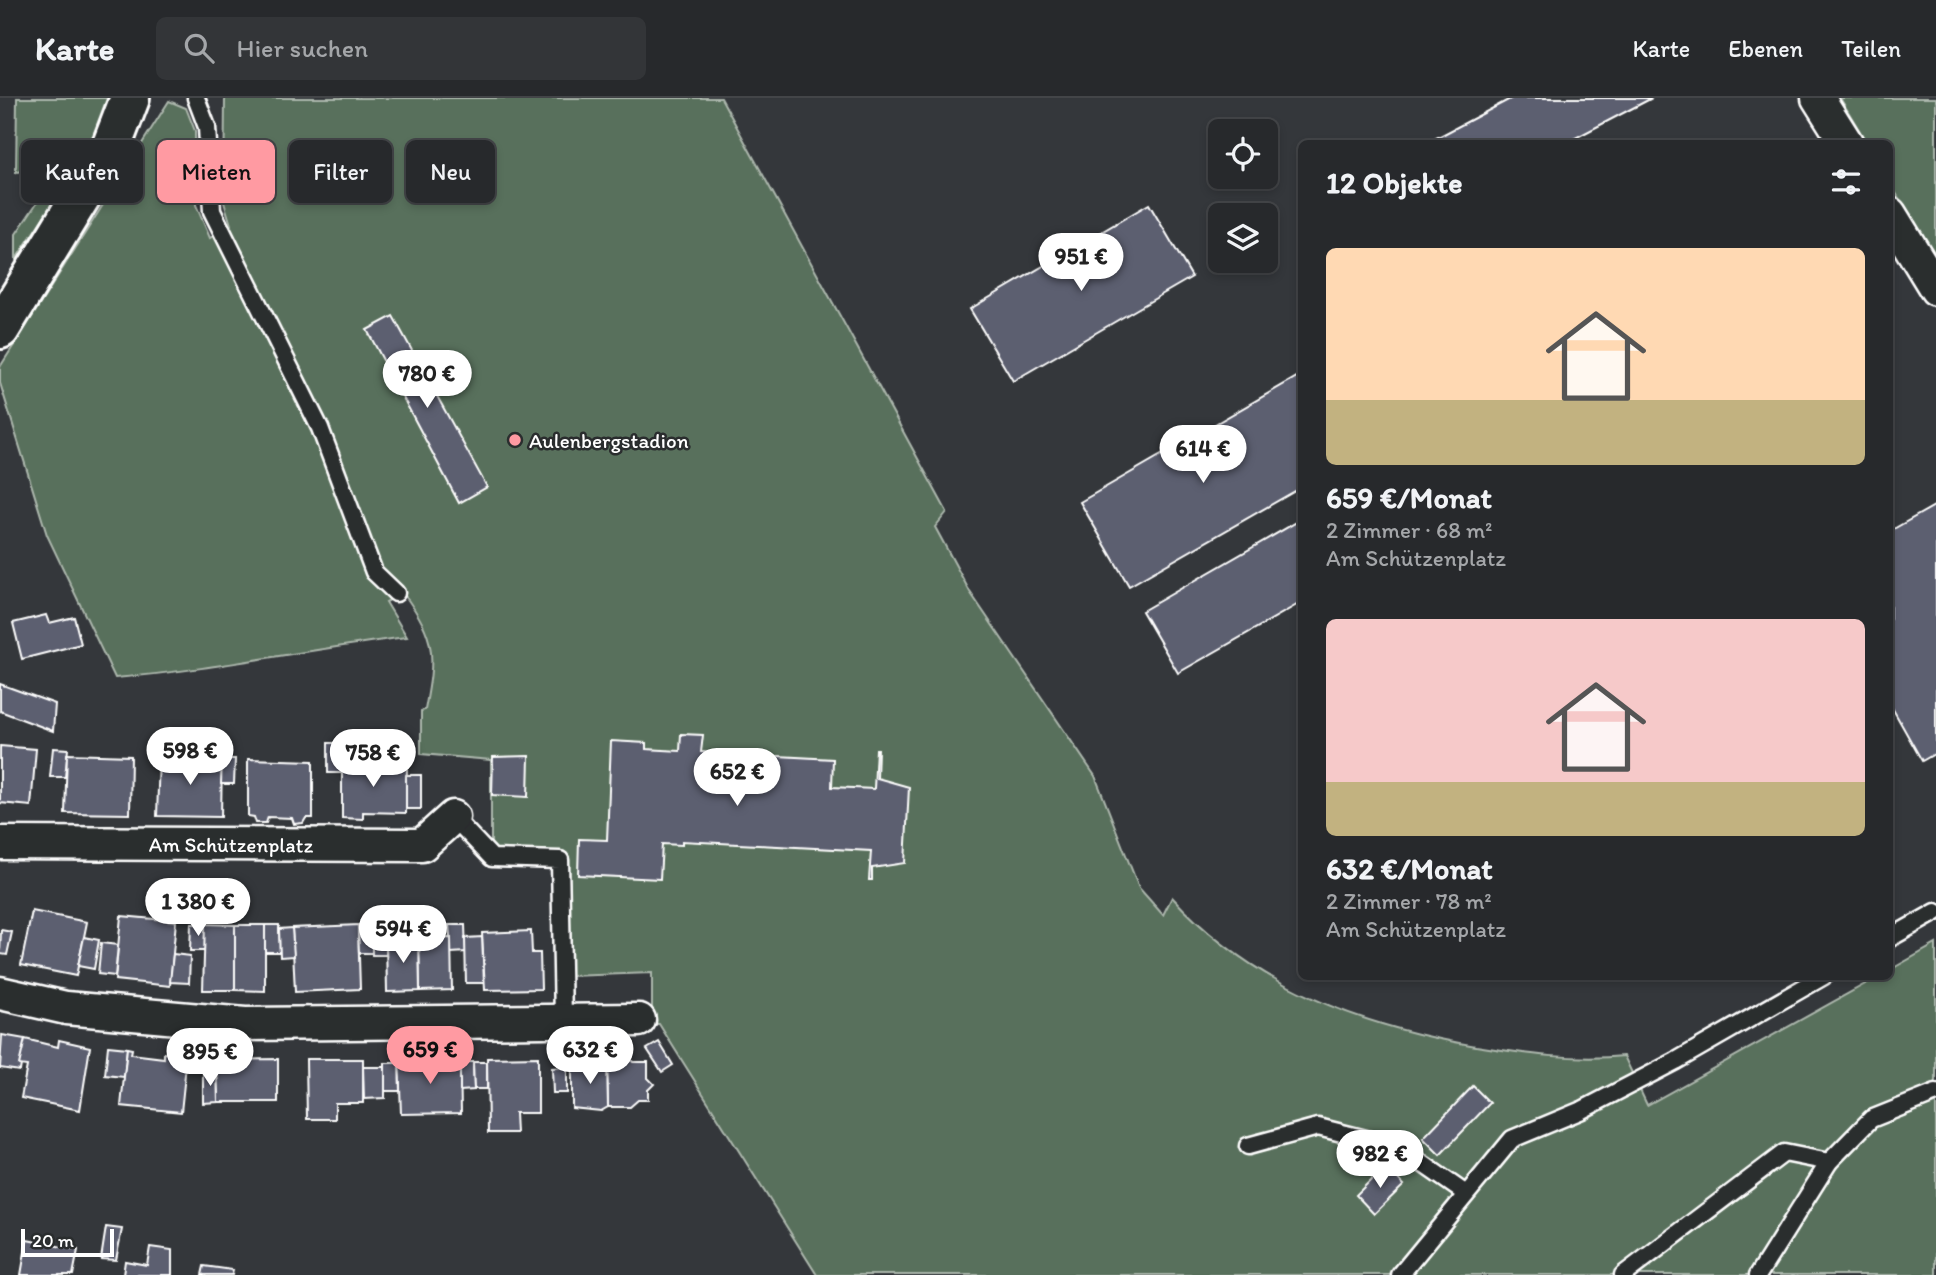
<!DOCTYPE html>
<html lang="de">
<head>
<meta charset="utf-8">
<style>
  body { margin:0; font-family:Itim,sans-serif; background:#333538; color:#f1f3f6; height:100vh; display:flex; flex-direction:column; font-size:26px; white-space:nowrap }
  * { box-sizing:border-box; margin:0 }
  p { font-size:23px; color:#a4a6a9 }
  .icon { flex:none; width:38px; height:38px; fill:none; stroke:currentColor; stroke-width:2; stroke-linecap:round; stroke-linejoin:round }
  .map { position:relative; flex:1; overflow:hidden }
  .drawer { position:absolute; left:1298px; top:42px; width:595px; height:840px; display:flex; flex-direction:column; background:#27292c; border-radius:10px; box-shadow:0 4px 10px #0003,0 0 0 2px #434548 }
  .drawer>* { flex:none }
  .banner { position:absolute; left:21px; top:42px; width:665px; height:63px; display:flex; gap:14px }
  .buttons { position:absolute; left:1208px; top:21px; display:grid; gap:14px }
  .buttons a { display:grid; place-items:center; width:70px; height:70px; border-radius:10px; background:#27292c; box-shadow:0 4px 10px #0003,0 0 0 2px #434548; font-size:35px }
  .scale { position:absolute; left:21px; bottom:18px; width:93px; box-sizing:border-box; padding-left:7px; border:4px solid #fff; border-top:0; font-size:19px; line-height:24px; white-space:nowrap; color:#fff; -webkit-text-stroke:5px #2a2d2e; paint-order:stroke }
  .price { position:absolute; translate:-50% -60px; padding:0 16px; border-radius:24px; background:#fff; color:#222; font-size:23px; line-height:46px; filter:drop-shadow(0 2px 4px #0008) }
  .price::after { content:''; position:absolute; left:50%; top:42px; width:21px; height:16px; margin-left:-10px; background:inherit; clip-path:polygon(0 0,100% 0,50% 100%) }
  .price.current { background:#ff9aa2; color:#111 }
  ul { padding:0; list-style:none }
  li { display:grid; align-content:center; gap:14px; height:371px; padding:0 28px }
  li span { display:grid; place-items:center; height:217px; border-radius:10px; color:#555 }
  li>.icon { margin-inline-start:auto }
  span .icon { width:126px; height:126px; fill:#fffc; stroke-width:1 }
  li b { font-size:30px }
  h2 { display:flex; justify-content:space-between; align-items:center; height:84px; padding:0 28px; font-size:30px }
  .chip { padding:0 24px; border-radius:10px; background:#27292c; box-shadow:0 4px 10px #0003,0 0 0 2px #434548; font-size:24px; line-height:63px }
  .chip.current { background:#ff9aa2; color:#111 }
  header { display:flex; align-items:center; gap:42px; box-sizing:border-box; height:98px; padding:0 35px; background:#27292c; border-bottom:2px solid #434548 }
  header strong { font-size:33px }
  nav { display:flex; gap:38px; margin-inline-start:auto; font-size:24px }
  .search { width:490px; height:63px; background:#333538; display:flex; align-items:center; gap:18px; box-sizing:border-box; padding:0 24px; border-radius:10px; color:#a4a6a9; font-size:26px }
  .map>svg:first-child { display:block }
</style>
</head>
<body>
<header>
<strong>Karte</strong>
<div class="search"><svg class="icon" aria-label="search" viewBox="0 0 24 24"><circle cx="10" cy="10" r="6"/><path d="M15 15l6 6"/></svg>Hier suchen</div>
<nav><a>Karte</a><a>Ebenen</a><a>Teilen</a></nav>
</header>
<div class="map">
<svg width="1936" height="1177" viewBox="0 0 1936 1177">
  <rect width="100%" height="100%" fill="#34373b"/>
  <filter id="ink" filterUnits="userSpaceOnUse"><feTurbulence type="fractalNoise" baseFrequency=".0143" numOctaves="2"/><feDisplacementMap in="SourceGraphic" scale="14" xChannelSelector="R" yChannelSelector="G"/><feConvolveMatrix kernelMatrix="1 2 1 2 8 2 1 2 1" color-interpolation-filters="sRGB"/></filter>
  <g filter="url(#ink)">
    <g fill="#596f5b" stroke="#acb7ad" stroke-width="2">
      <polygon points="17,0 107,0 87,53 16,161 16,136 63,66 16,74"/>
      <path d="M225 0H721L947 414 935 429 970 494 1095 678 1139 790 1163 817 1172 799C1253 888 1360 928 1476 948 1526 956 1574 963 1624 958L1647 1007 1878 879 1890 878V872L1936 846V1177H817L659 926H652V875L569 878 565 755 491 752V662L421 656V613L425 612C435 558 437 541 403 495L386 504 407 539C309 551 213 572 115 580L47 437 0 285V269L169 3 186 10 195 33 196 107 210 140 231 127 224 104Z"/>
      <polygon points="1840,0 1936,0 1936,163 1890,85 1890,46 1867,45"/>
    </g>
    <g fill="#5c5e70" stroke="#fff" stroke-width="2">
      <polygon points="1512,0 1652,0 1564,46 1425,46"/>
      <polygon points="1149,106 1192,179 1013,283 970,211"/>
      <polygon points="393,218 487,389 459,405 367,232"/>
      <polygon points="1302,276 1302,389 1129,488 1080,404"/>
      <polygon points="1936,407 1936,655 1922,663 1890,606 1890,433"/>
      <polygon points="1302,421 1302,504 1178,575 1142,513"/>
      <polygon points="46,517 49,525 74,519 81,546 22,561 13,525"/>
      <polygon points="0,586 55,606 53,633 0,613"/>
      <polygon points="681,636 703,637 701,654 833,661 832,689 874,691 876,651 878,651 877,680 909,689 905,765 872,770 872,782 869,782 871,753 682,743 682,747 662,746 660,781 578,777 579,741 607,742 611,643 646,645 646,651 680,653"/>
      <polygon points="328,645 345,645 342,675 328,675"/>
      <polygon points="0,648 36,651 31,708 0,705"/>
      <polygon points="53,650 68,651 65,679 50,679"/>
      <polygon points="67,656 131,658 130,716 65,715"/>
      <polygon points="189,656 194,656 198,661 222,661 221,719 157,718 159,660 183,661"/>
      <polygon points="529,658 528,699 492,697 493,659"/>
      <polygon points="222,661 235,661 234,686 221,686"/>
      <polygon points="248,661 313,663 313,720 306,720 303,725 294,726 292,720 268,719 266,725 256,725 254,719 248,718"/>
      <polygon points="342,665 407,666 406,715 363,714 363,721 342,720"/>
      <rect x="406" y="677" width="15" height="34"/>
      <polygon points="32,813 87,824 76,878 21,867"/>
      <polygon points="121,818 176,823 170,888 115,882"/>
      <polygon points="191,826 205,826 205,853 190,853"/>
      <polygon points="205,826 235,827 235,892 203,892"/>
      <polygon points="235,827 265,827 265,893 235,892"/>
      <polygon points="265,827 279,827 280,854 265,854"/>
      <polygon points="358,827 360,891 295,894 292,830"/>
      <polygon points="358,827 372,827 372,855 359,855"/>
      <polygon points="449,827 465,827 466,854 451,855"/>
      <polygon points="387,829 386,857 372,857 372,830"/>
      <polygon points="292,830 294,858 280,859 279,831"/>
      <polygon points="1,832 12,834 7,857 0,856"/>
      <polygon points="531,833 532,855 540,855 541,891 485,892 482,835"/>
      <polygon points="84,839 99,842 94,871 78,868"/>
      <polygon points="482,839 484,885 466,885 465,840"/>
      <polygon points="451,840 452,892 420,893 419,841"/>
      <polygon points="386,841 419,841 420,893 387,894"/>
      <polygon points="101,845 118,847 115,878 98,876"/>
      <polygon points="173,856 190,858 189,885 170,884"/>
      <polygon points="2,937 25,941 20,973 0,970"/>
      <polygon points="25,941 58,949 59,942 90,949 80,1012 21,1000 27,968 19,967"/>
      <polygon points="659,944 673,967 662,974 647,951"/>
      <polygon points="108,948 127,950 124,979 105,977"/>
      <polygon points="127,950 132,951 131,956 164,960 164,955 187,957 181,1014 121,1008"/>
      <polygon points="625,956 633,964 648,964 648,980 654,986 648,992 648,1002 638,1002 630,1009 608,1009 607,963 619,962"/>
      <polygon points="594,958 599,963 607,963 608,1009 601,1013 572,1010 572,966 586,966"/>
      <polygon points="538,959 538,1015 515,1015 516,1035 488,1035 487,960"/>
      <polygon points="460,960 461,1015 401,1016 399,961"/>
      <polygon points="278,961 278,1004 218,1004 217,962"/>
      <polygon points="306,961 363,961 363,1005 335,1005 335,1021 307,1021"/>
      <polygon points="460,964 473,964 474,992 460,993"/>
      <polygon points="473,964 487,964 487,991 474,991"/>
      <polygon points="385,965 399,965 400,993 385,993"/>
      <polygon points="363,969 385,969 385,1000 364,1001"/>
      <polygon points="567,969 567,995 553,995 552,970"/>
      <polygon points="203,975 217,975 218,1004 203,1005"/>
      <polygon points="1473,988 1490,1005 1440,1057 1423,1040"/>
      <polygon points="1385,1068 1404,1087 1374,1116 1356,1097"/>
      <polygon points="106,1129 122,1131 116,1162 101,1161"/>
      <polygon points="27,1142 78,1152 73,1177 21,1177"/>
      <polygon points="150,1149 172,1152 172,1177 123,1177 125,1163 147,1167"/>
      <polygon points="204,1168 233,1172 232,1177 202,1177"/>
    </g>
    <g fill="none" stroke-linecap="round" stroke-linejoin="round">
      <defs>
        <g id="lane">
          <polyline points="196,0 207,29 212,113 320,330 374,474 396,495"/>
          <polyline points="453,719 492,760 560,762 563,923"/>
          <polyline points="1890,840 1936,814"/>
          <polyline points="1248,1048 1318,1029 1378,1044 1423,1066 1466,1096"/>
          <polyline points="1400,1177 1512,1041 1582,1012 1676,963 1824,878"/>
          <polyline points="1623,1177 1784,1055 1829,1064"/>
          <polyline points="1758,1177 1829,1064 1871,1021 1936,995"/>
        </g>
        <g id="street">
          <polyline points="1818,0 1847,46"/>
          <polyline points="1890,116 1936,191"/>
          <path id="s1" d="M0 745 422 747 453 719"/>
          <polyline points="0,895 66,910 245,926 639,922"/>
        </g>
        <polyline id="secondary" points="0,231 112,47 130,0"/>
      </defs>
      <use href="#lane" stroke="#fff" stroke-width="21"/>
      <use href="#street" stroke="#fff" stroke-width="37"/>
      <use href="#secondary" stroke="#fff" stroke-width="44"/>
      <use href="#lane" stroke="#2a2d2e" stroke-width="16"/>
      <use href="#street" stroke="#2a2d2e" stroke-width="32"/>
      <use href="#secondary" stroke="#2a2d2e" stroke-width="38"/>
    </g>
  </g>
  <circle fill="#ff9aa2" stroke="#2a2d2e" stroke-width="2.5" cx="515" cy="342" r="7"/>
  <g text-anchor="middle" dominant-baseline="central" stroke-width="5" stroke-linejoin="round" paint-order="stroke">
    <g font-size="21" fill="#fff" stroke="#2a2d2e" text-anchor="start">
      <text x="529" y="342">Aulenbergstadion</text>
    </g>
    <g font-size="21" fill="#fff" stroke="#2a2d2e">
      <text stroke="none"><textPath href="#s1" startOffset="231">Am Schützenplatz</textPath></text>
    </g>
  </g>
</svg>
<div class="buttons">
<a><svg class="icon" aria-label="locate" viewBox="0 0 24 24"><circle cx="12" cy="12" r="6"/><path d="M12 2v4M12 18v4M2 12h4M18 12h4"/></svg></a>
<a><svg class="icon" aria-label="layers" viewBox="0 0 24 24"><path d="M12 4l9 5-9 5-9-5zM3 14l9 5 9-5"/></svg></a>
</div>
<div class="scale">20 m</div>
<b class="price" style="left:1081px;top:195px">951 €</b>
<b class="price" style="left:427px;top:312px">780 €</b>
<b class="price" style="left:1203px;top:387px">614 €</b>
<b class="price" style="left:190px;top:689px">598 €</b>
<b class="price" style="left:373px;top:691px">758 €</b>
<b class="price" style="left:737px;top:710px">652 €</b>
<b class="price" style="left:198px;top:840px">1 380 €</b>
<b class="price" style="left:403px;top:867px">594 €</b>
<b class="price current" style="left:430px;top:988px">659 €</b>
<b class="price" style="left:590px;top:988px">632 €</b>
<b class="price" style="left:210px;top:990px">895 €</b>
<b class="price" style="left:1380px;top:1092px">982 €</b>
<div class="banner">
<a class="chip">Kaufen</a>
<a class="chip current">Mieten</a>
<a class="chip">Filter</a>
<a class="chip">Neu</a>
</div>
<section class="drawer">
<h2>12 Objekte<svg class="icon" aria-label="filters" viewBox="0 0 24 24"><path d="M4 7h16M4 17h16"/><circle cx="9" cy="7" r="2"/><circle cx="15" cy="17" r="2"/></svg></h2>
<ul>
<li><span style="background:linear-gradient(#ffd9b3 70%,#c2b280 0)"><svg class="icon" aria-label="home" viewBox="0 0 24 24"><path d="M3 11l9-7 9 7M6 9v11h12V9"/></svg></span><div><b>659 €/Monat</b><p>2 Zimmer · 68 m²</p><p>Am Schützenplatz</p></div></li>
<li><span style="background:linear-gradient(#f6c9c9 75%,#c2b280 0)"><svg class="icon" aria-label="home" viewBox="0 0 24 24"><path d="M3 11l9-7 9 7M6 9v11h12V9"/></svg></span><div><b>632 €/Monat</b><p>2 Zimmer · 78 m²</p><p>Am Schützenplatz</p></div></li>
</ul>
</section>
</div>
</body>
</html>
